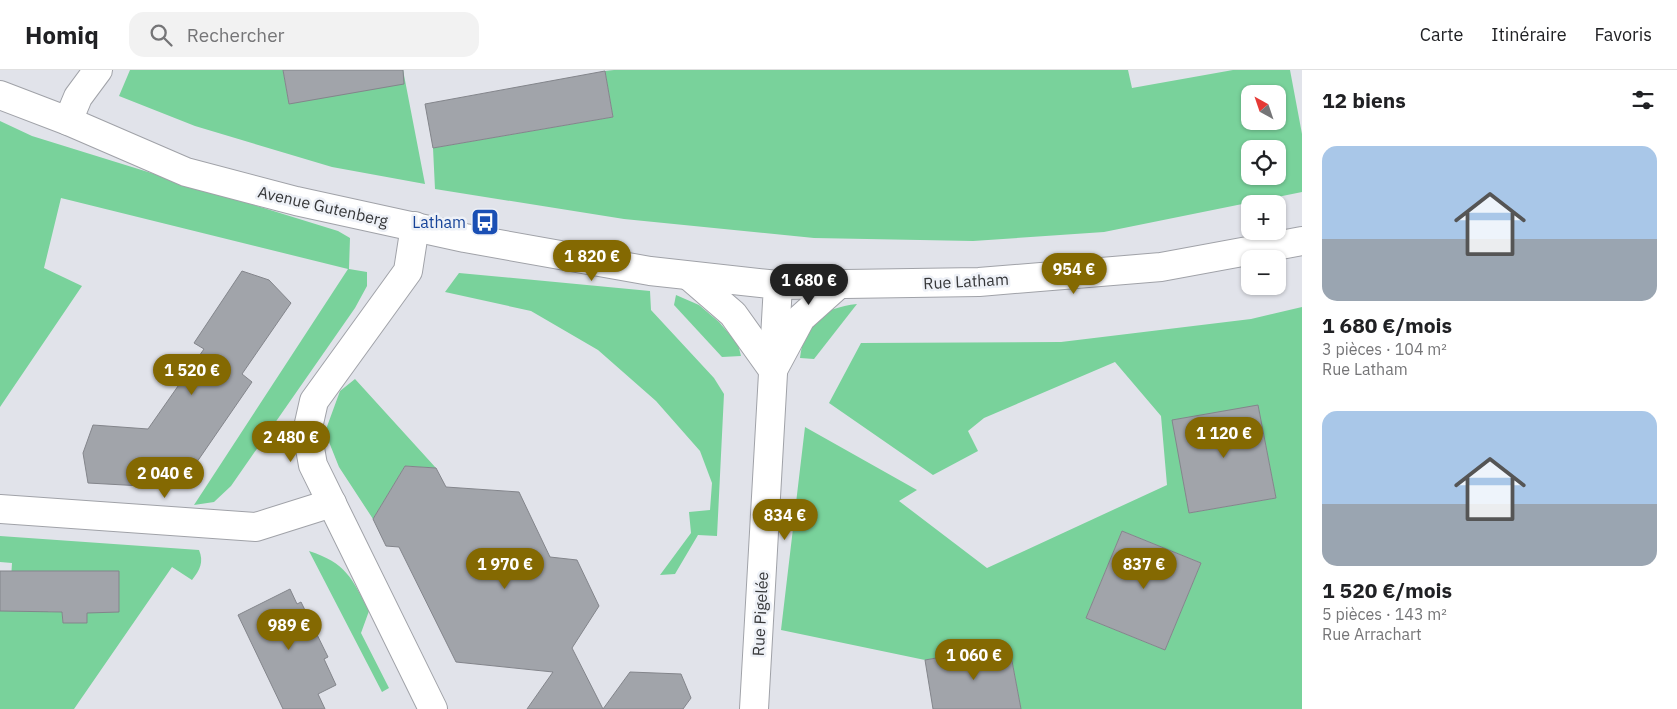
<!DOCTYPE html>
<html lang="fr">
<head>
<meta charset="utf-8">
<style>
  body { margin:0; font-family:"IBM Plex Sans",sans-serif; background:#f2f2f2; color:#202124; height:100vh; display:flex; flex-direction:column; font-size:19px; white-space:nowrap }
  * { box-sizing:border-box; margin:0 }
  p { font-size:16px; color:#757577 }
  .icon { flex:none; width:28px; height:28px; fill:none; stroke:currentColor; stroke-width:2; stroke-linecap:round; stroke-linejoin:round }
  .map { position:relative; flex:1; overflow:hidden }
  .sheet { display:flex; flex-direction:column; background:#fff; width:375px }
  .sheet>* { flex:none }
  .needle { width:32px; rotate:320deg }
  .tools { position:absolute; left:1241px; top:15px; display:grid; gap:10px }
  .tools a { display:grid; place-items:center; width:45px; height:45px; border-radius:10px; background:#fff; box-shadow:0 1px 4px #0004; font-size:25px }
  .price { position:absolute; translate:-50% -42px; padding:0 11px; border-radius:18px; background:#846902; color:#fff; font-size:16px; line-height:32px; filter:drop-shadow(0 1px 2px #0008) }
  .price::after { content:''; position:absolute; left:50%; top:30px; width:15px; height:11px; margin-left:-8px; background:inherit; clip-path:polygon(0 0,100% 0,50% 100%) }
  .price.selected { background:#222; color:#fff }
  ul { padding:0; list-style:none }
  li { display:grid; align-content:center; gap:10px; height:265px; padding:0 20px }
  li span { display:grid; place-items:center; height:155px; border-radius:15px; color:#555 }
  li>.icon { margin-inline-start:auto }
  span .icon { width:90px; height:90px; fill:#fffc; stroke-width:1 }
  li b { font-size:21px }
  h2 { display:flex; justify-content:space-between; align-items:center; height:60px; padding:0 20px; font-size:21px }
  header { display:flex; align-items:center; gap:30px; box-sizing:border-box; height:70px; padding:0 25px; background:#fff; border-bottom:1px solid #e0e0e0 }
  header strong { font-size:24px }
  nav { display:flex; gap:28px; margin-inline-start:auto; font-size:18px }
  .search { width:350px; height:45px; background:#f2f2f2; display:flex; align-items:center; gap:12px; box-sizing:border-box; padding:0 18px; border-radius:15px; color:#757577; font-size:19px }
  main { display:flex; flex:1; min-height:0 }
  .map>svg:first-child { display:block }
</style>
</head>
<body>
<header>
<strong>Homiq</strong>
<div class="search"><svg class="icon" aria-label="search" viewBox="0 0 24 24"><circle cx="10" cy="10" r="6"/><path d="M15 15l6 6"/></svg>Rechercher</div>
<nav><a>Carte</a><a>Itinéraire</a><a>Favoris</a></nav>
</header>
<main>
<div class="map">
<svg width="1302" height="639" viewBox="0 0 1302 639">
  <rect width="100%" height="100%" fill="#e1e3ea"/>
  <g fill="#79d29b" fill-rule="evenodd">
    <polygon points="130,0 283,0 289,34 370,0 403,0 425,114 332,97 195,56 119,26"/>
    <path d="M614 0H1128L1132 18 1233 0H1290L1302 64V122L1104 162 973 171 814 168 624 149 435 119 433 78 613 47 605 1ZM1250 24H1278V51H1250ZM1250 79H1278V106H1250Z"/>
    <polygon points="0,51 32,66 338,161 350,168 349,199 367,202 367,216 355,238 231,416 214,432 194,435 348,199 61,128 44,198 82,216 0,337"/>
    <polygon points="459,203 650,221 651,240 714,308 724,324 717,466 698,465 675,504 660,505 691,463 689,442 710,440 712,413 700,381 656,331 598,280 531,241 445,222"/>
    <polygon points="676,225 699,235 719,252 738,274 741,286 722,287 674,235"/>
    <path d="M857 234 814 289 800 288C804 252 822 238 857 234Z"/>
    <path d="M1302 237V639H1021L1009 575 925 590 781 560 805 357 917 420 899 431 987 498 1167 415 1161 346 1115 292 984 348 968 361 978 381 933 405 829 333 861 273 1061 272 1251 249ZM1258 336 1276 428 1189 443 1173 350ZM1122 461 1201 493 1165 580 1086 548Z"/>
    <polygon points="355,309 436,398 405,396 373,449 339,397 325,362 340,321"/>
    <path d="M0 466 199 480C204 492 200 500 192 510L172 497 74 639H0V541H9L12 493 0 492ZM49 501H119L87 543 86 553H63L62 542H48Z"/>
    <path d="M309 481C346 493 352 508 369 541L361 563 389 618 382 622Z"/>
  </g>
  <g fill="#a1a4aa" stroke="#83858b">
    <polygon points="283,0 403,0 404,14 289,34"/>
    <polygon points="605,1 613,47 433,78 425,34"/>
    <polygon points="242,201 269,210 291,233 242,304 252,312 179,418 88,413 83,383 93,355 148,359 204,279 194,273"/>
    <polygon points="1258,335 1276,428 1189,443 1172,350"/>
    <polygon points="405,396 436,398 446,417 519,422 550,487 577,490 599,536 572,578 603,639 630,602 681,604 691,628 683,639 527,639 553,602 456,592 399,477 386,476 373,449"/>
    <polygon points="1122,461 1201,493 1165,580 1086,548"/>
    <polygon points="0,501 119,501 119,542 87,543 87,553 63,553 62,542 0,541"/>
    <polygon points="290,519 297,534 301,532 328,587 324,589 336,615 318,624 325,639 283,639 238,545"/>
    <polygon points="1009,575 1021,639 933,639 925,590"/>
  </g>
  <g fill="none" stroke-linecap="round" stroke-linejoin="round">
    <defs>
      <g id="minor">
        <polyline points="68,51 78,27 98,0"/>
        <polyline points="415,156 408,201 314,331 307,362 313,395 433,639"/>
        <polyline points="0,439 256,457 332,433"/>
      </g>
      <g id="tertiary">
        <polyline points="778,215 979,212 1161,197 1302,171"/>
        <polyline points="773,300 801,248 839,214"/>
      </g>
      <g id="secondary">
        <polyline points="0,25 68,51 186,102 296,131 465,168 650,201 778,215 754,639"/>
        <polyline points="689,206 733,244 773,300"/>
      </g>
    </defs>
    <use href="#minor" stroke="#a0a2a8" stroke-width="30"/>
    <use href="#tertiary" stroke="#a0a2a8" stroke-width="30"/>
    <use href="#secondary" stroke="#a0a2a8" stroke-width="30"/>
    <use href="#minor" stroke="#fff" stroke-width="28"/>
    <use href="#tertiary" stroke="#fff" stroke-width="28"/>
    <use href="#secondary" stroke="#fff" stroke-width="28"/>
  </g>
  <defs>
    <symbol id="bus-square" viewBox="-11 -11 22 22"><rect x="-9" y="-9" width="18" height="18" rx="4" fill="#1a4fb4" stroke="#eef1f7"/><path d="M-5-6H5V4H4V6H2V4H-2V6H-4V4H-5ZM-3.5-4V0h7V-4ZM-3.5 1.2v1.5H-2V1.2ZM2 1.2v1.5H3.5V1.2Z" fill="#fff"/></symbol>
  </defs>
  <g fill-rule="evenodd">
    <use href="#bus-square" x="469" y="136" width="32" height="32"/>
  </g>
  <g text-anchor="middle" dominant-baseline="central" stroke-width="5" stroke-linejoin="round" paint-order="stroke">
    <g font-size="16" fill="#363739" stroke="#eef1f7">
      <text transform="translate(323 136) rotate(13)">Avenue Gutenberg</text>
      <text transform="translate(966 211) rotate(-3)">Rue Latham</text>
      <text transform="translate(760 544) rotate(-87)">Rue Pigelée</text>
    </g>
    <g font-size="16" fill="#164399" stroke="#eef1f7" text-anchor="end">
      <text x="466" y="152">Latham</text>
    </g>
  </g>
</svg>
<div class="tools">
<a><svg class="needle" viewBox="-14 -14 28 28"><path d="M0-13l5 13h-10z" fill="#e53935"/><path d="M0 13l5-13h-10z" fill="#757577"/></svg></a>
<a><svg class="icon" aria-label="locate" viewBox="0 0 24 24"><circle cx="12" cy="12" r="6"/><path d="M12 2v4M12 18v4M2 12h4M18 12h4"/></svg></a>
<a>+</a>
<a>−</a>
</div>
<b class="price" style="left:592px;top:212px">1 820 €</b>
<b class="price" style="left:1074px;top:225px">954 €</b>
<b class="price selected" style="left:809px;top:236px">1 680 €</b>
<b class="price" style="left:192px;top:326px">1 520 €</b>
<b class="price" style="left:1224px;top:389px">1 120 €</b>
<b class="price" style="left:291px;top:393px">2 480 €</b>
<b class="price" style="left:165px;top:429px">2 040 €</b>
<b class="price" style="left:785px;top:471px">834 €</b>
<b class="price" style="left:505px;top:520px">1 970 €</b>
<b class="price" style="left:1144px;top:520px">837 €</b>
<b class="price" style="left:289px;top:581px">989 €</b>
<b class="price" style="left:974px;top:611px">1 060 €</b>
</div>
<section class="sheet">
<h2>12 biens<svg class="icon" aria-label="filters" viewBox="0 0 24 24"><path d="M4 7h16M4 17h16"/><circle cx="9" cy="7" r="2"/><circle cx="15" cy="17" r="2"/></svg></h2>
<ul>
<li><span style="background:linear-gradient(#a9c7e8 60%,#9aa5b1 0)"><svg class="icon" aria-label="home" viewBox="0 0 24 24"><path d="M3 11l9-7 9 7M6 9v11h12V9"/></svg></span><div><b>1 680 €/mois</b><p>3 pièces · 104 m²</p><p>Rue Latham</p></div></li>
<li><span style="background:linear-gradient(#a9c7e8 60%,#9aa5b1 0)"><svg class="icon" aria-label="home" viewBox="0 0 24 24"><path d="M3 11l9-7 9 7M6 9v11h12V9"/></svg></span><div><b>1 520 €/mois</b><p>5 pièces · 143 m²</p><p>Rue Arrachart</p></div></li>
</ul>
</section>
</main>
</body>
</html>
